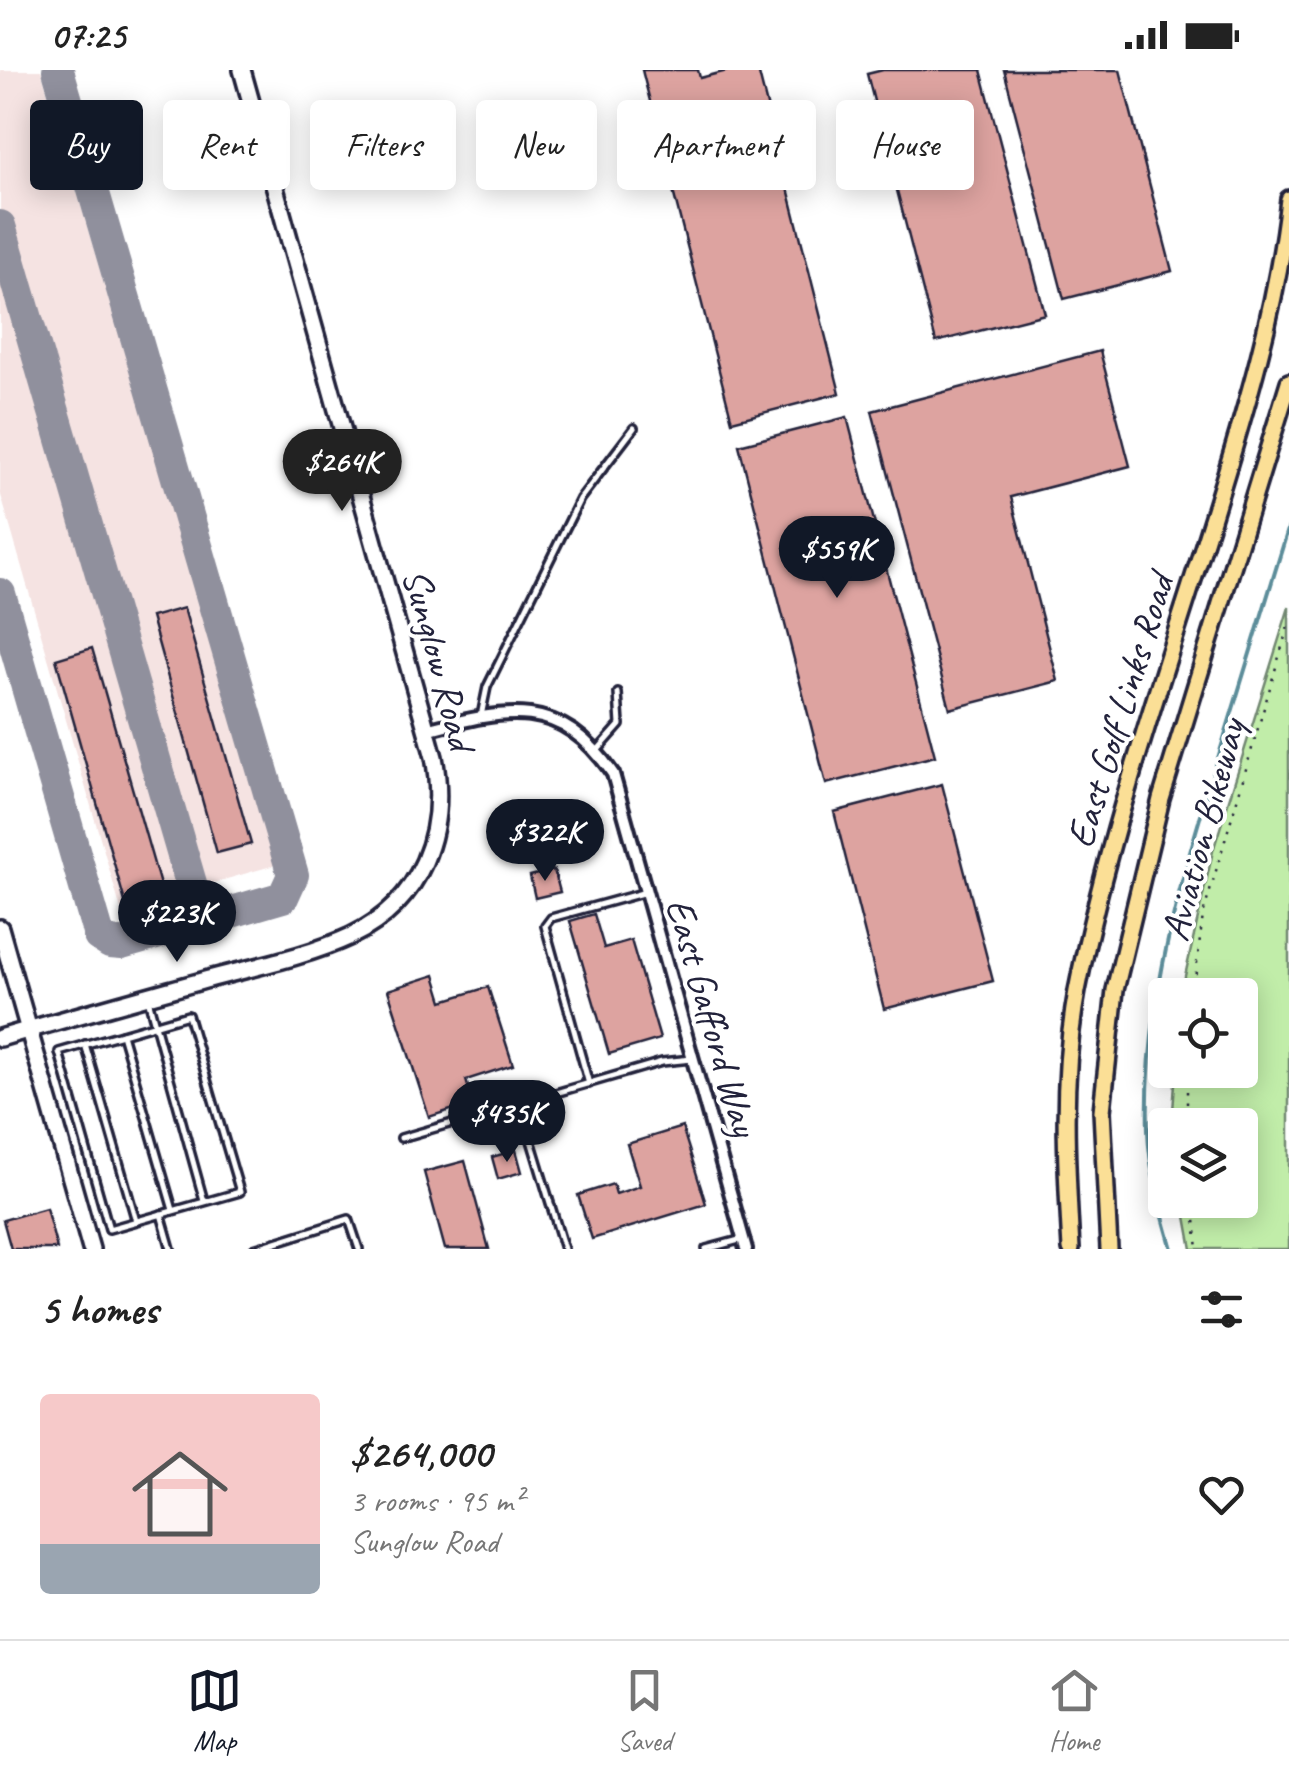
<!DOCTYPE html>
<html lang="en">
<head>
<meta charset="utf-8">
<style>
  body { margin:0; font-family:Caveat,sans-serif; background:#f2f2f2; color:#222; height:100vh; display:flex; flex-direction:column; font-size:38px; white-space:nowrap }
  * { box-sizing:border-box; margin:0 }
  p { font-size:32px; color:#767676 }
  .icon { flex:none; width:55px; height:55px; fill:none; stroke:currentColor; stroke-width:2; stroke-linecap:round; stroke-linejoin:round }
  .map { position:relative; height:1179px; overflow:hidden }
  .details { display:flex; flex-direction:column; background:#fff; flex:1 }
  .details>* { flex:none }
  .guide { position:absolute; left:30px; top:30px; width:1230px; height:90px; display:flex; gap:20px }
  .controls { position:absolute; left:1148px; top:908px; display:grid; gap:20px }
  .controls a { display:grid; place-items:center; width:110px; height:110px; border-radius:10px; background:#fff; box-shadow:0 5px 25px #0003; font-size:50px }
  .price { position:absolute; translate:-50% -85px; padding:0 22px; border-radius:35px; background:#111827; color:#fff; font-size:32px; line-height:65px; filter:drop-shadow(0 2px 5px #0008) }
  .price::after { content:''; position:absolute; left:50%; top:60px; width:30px; height:22px; margin-left:-15px; background:inherit; clip-path:polygon(0 0,100% 0,50% 100%) }
  .price.current { background:#222; color:#fff }
  ul { padding:0; list-style:none }
  li { display:flex; align-items:center; gap:30px; height:250px; padding:0 40px }
  li span { display:grid; place-items:center; flex:none; width:280px; height:200px; border-radius:10px; color:#555 }
  li>.icon { margin-inline-start:auto }
  span .icon { width:120px; height:120px; fill:#fffc; stroke-width:1 }
  li b { font-size:42px }
  h2 { display:flex; justify-content:space-between; align-items:center; height:120px; padding:0 40px; font-size:42px }
  .chip { padding:0 35px; border-radius:10px; background:#fff; box-shadow:0 5px 25px #0003; font-size:35px; line-height:90px }
  .chip.current { background:#111827; color:#fff }
  .status { display:flex; justify-content:space-between; align-items:center; height:70px; padding:0 50px; background:#fff; direction:ltr }
  .status svg { height:28px; fill:currentColor }
  .tab-bar { display:flex; justify-content:space-around; align-items:center; height:140px; border-top:2px solid #e0e0e0; background:#fff; font-size:28px; color:#767676 }
  .tab-bar a { display:grid; justify-items:center; gap:5px }
  .tab-bar .current { color:#111827 }
  .map>svg:first-child { display:block }
</style>
</head>
<body>
<div class="status"><b>07:25</b><svg viewBox="0 0 49 12"><path d="M0 12V9h3v3zM5 12V6h3v6zM10 12V3h3v9zM15 12V0h3v12zM26 1h20v11H26zM47 4h2v5h-2z"/></svg></div>
<div class="map">
<svg width="1289" height="1179" viewBox="0 0 1289 1179">
  <rect width="100%" height="100%" fill="#fff"/>
  <filter id="ink" filterUnits="userSpaceOnUse"><feTurbulence type="fractalNoise" baseFrequency=".01" numOctaves="2"/><feDisplacementMap in="SourceGraphic" scale="20" xChannelSelector="R" yChannelSelector="G"/><feConvolveMatrix kernelMatrix="1 2 1 2 8 2 1 2 1" color-interpolation-filters="sRGB"/></filter>
  <g filter="url(#ink)">
    <polygon fill="#f5e3e2" points="0,0 41,0 275,795 121,840 0,422"/>
    <polygon fill="#c1eda9" stroke="#728872" stroke-width="2.5" points="1289,537 1289,1179 1192,1179 1183,1130 1240,1130 1240,1055 1172,1055 1176,1000 1240,1000 1240,925 1183,925 1185,906 1213,781"/>
    <g fill="none" stroke-linecap="round" stroke-linejoin="round">
      <path stroke="#5c8d9a" stroke-width="4" d="M1172 1179C1161 1141 1149 1100 1148 1060 1144 932 1181 809 1218 688 1242 611 1265 533 1289 456"/>
      <g stroke="#90909d" stroke-width="32">
        <polyline points="0,156 197,834 193,846 185,857"/>
        <polyline points="0,524 99,866 110,873 122,874 283,827 293,805 58,0"/>
      </g>
    </g>
    <g fill="#dda3a0" stroke="#22223b" stroke-width="2.5">
      <polygon points="642,0 698,0 700,8 731,0 758,0 840,323 732,351"/>
      <polygon points="883,0 981,0 1045,244 936,272 867,4"/>
      <polygon points="1004,0 1120,0 1172,201 1064,229"/>
      <polygon points="1100,281 1130,396 1011,427 1058,611 950,639 872,341"/>
      <polygon points="847,347 935,686 826,714 739,375"/>
      <polygon points="184,538 251,774 217,783 151,547"/>
      <polygon points="92,578 162,822 125,832 56,589"/>
      <polygon points="942,714 993,911 884,939 834,742"/>
      <polygon points="554,800 560,822 535,828 530,806"/>
      <polygon points="594,844 604,878 631,870 660,969 609,984 570,851"/>
      <polygon points="435,905 443,931 488,917 513,995 466,1010 473,1033 429,1047 388,920"/>
      <polygon points="682,1057 706,1134 592,1169 578,1125 613,1114 616,1124 640,1116 627,1074"/>
      <polygon points="516,1080 522,1102 498,1109 492,1087"/>
      <polygon points="465,1091 489,1179 445,1179 424,1102"/>
      <polygon points="46,1138 57,1179 11,1179 3,1150"/>
    </g>
    <g fill="none" stroke-linecap="round" stroke-linejoin="round">
      <defs>
        <g id="lane">
          <polyline points="481,646 487,617 580,429 634,358"/>
          <polyline points="597,681 620,655 618,623"/>
          <polyline points="148,929 204,1131"/>
          <polygon points="188,945 240,1122 109,1159 59,982"/>
          <polyline points="122,964 173,1140"/>
          <polyline points="85,974 136,1151"/>
          <polyline points="589,1014 545,856 551,848 646,822"/>
          <polyline points="520,1034 564,1179"/>
          <polyline points="401,1068 662,992 692,989"/>
          <polyline points="161,1144 171,1179"/>
          <polyline points="254,1179 349,1149 359,1179"/>
          <polyline points="706,1179 743,1169"/>
        </g>
        <path id="street" d="M426 660C507 639 560 626 613 704L746 1179"/>
        <g id="secondary">
          <polyline points="0,858 91,1179"/>
          <path d="M0 968C68 948 137 929 205 910 253 897 306 887 351 866 422 832 448 761 434 687L242 0"/>
        </g>
        <g id="primary">
          <path d="M1071 1179C1066 1092 1061 1008 1077 921 1109 759 1164 604 1213 446 1245 342 1277 238 1289 129"/>
          <polyline points="1109,1179 1102,1041 1115,920 1161,729 1289,312"/>
        </g>
      </defs>
      <use href="#lane" stroke="#22223b" stroke-width="12"/>
      <use href="#street" stroke="#22223b" stroke-width="18"/>
      <use href="#secondary" stroke="#22223b" stroke-width="22"/>
      <use href="#primary" stroke="#22223b" stroke-width="22"/>
      <g stroke="#22223b" stroke-width="2.5" stroke-dasharray="2.5 8" stroke-linecap="butt">
        <polyline points="1193,925 1203,845 1289,553"/>
        <polyline points="1187,1000 1187,1055"/>
        <polyline points="1193,1130 1198,1179"/>
      </g>
      <use href="#lane" stroke="#fff" stroke-width="5"/>
      <use href="#street" stroke="#fff" stroke-width="10"/>
      <use href="#secondary" stroke="#fff" stroke-width="15"/>
      <use href="#primary" stroke="#fbdf96" stroke-width="15"/>
    </g>
  </g>
  <g text-anchor="middle" dominant-baseline="central" stroke-width="8" stroke-linejoin="round" paint-order="stroke">
    <g font-size="40" fill="#22223b" stroke="#fff">
      <text transform="translate(439 589) rotate(75)">Sunglow Road</text>
      <text transform="translate(1120 641) rotate(-73)">East Golf Links Road</text>
      <text transform="translate(1203 760) rotate(-75)">Aviation Bikeway</text>
      <text transform="translate(712 947) rotate(74)">East Gafford Way</text>
    </g>
  </g>
</svg>
<div class="controls">
<a><svg class="icon" aria-label="locate" viewBox="0 0 24 24"><circle cx="12" cy="12" r="6"/><path d="M12 2v4M12 18v4M2 12h4M18 12h4"/></svg></a>
<a><svg class="icon" aria-label="layers" viewBox="0 0 24 24"><path d="M12 4l9 5-9 5-9-5zM3 14l9 5 9-5"/></svg></a>
</div>
<b class="price current" style="left:342px;top:444px">$264K</b>
<b class="price" style="left:837px;top:531px">$559K</b>
<b class="price" style="left:545px;top:814px">$322K</b>
<b class="price" style="left:177px;top:895px">$223K</b>
<b class="price" style="left:507px;top:1095px">$435K</b>
<div class="guide">
<a class="chip current">Buy</a>
<a class="chip">Rent</a>
<a class="chip">Filters</a>
<a class="chip">New</a>
<a class="chip">Apartment</a>
<a class="chip">House</a>
</div>
</div>
<section class="details">
<h2>5 homes<svg class="icon" aria-label="filters" viewBox="0 0 24 24"><path d="M4 7h16M4 17h16"/><circle cx="9" cy="7" r="2"/><circle cx="15" cy="17" r="2"/></svg></h2>
<ul>
<li><span style="background:linear-gradient(#f6c9c9 75%,#9aa5b1 0)"><svg class="icon" aria-label="home" viewBox="0 0 24 24"><path d="M3 11l9-7 9 7M6 9v11h12V9"/></svg></span><div><b>$264,000</b><p>3 rooms · 95 m²</p><p>Sunglow Road</p></div><svg class="icon" aria-label="heart" viewBox="0 0 24 24"><path d="M12 20l-8-8c-3-5 5-10 8-4 3-6 11-1 8 4z"/></svg></li>
</ul>
</section>
<nav class="tab-bar">
<a class="current"><svg class="icon" aria-label="map" viewBox="0 0 24 24"><path d="M3 6l6-2 6 2 6-2v14l-6 2-6-2-6 2zM9 4v14M15 6v14"/></svg>Map</a>
<a><svg class="icon" aria-label="saved" viewBox="0 0 24 24"><path d="M7 4h10v16l-5-4-5 4z"/></svg>Saved</a>
<a><svg class="icon" aria-label="home" viewBox="0 0 24 24"><path d="M3 11l9-7 9 7M6 9v11h12V9"/></svg>Home</a>
</nav>
</body>
</html>
